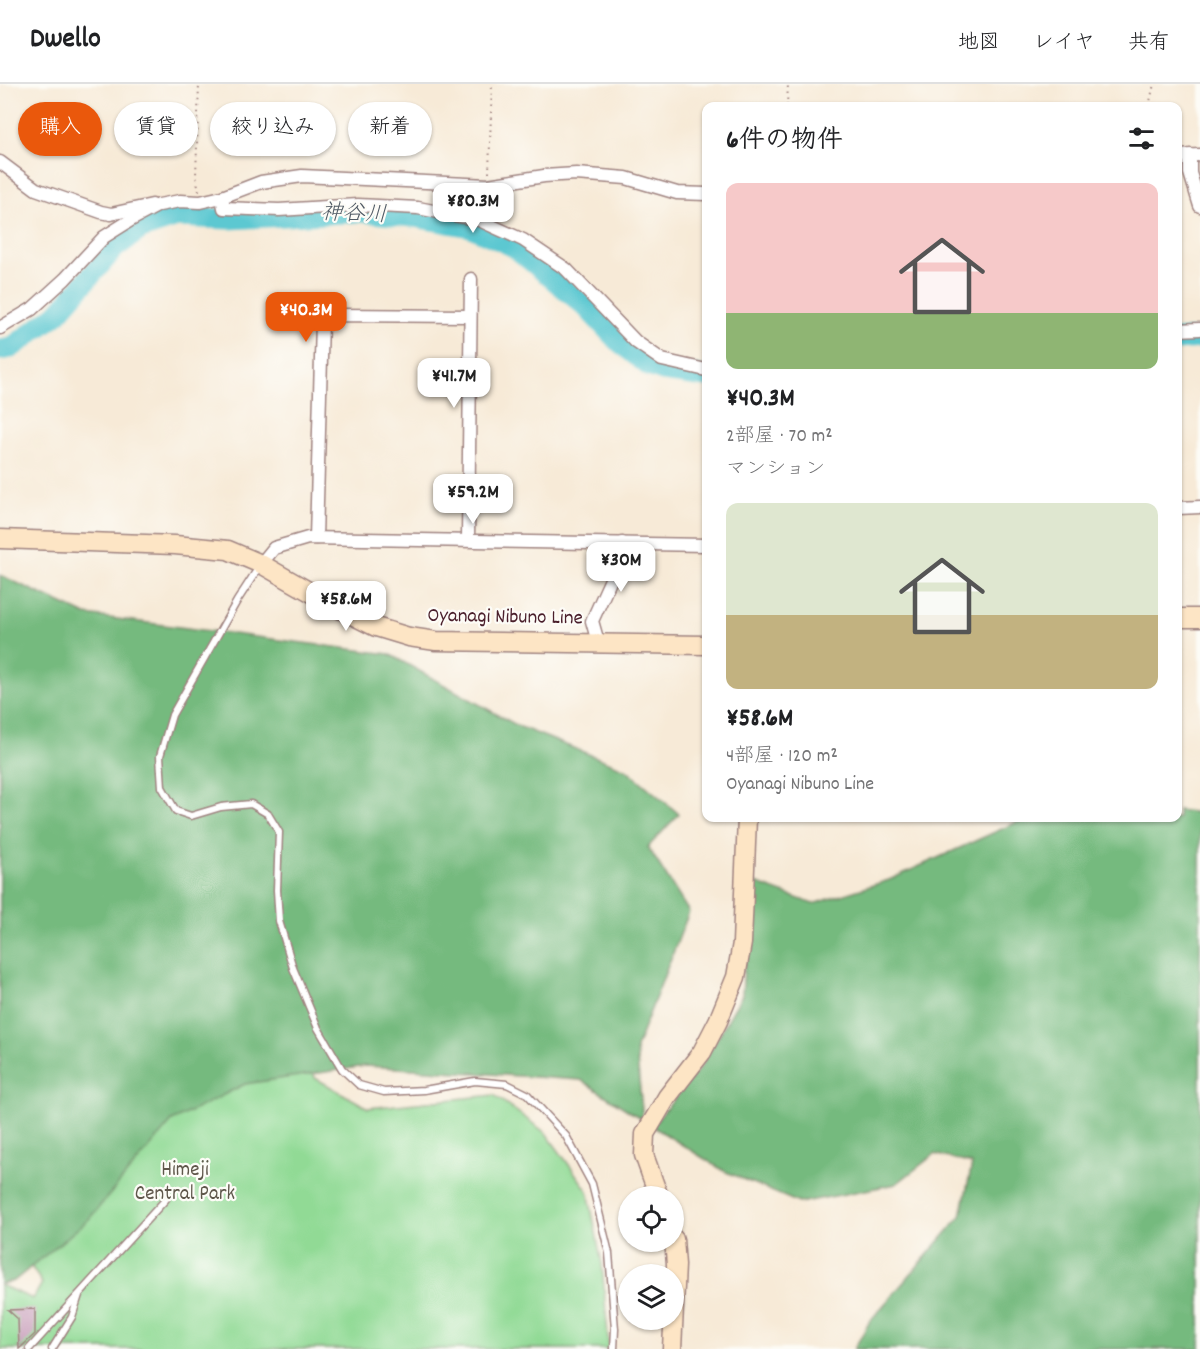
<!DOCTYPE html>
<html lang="ja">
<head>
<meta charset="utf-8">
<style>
  body { margin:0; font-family:Dekko,"Klee One",sans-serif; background:#f2f2f2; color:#202124; height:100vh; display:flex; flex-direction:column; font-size:22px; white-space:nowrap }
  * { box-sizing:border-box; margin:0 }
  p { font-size:20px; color:#757577 }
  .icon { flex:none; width:33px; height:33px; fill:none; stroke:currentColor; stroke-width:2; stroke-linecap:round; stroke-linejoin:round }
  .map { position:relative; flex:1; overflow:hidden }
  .side { position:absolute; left:702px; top:18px; width:480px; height:720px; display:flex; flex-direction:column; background:#fff; border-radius:12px; box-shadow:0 2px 4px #0004 }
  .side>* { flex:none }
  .top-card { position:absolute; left:18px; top:18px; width:570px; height:54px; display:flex; gap:12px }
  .tools { position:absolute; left:618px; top:1102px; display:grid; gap:12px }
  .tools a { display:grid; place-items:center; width:66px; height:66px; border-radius:50%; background:#fff; box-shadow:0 2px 4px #0004; font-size:30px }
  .price { position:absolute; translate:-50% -51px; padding:0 14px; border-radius:12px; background:#fff; color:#222; font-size:20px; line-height:39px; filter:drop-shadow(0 2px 3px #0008) }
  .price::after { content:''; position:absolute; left:50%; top:36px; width:18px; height:14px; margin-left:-9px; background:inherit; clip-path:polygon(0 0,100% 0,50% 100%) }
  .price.active { background:#ea580c; color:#fff }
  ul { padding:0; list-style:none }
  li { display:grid; align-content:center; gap:12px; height:318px; padding:0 24px }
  li span { display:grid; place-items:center; height:186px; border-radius:12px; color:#555 }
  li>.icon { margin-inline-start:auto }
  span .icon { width:108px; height:108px; fill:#fffc; stroke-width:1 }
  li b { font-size:26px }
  h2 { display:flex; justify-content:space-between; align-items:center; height:72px; padding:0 24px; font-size:26px }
  .tag { padding:0 21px; border-radius:27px; background:#fff; box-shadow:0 2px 4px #0004; font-size:21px; line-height:54px }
  .tag.active { background:#ea580c; color:#fff }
  header { display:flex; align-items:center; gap:36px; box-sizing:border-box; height:84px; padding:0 30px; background:#fff; border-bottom:2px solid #e0e0e0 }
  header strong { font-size:28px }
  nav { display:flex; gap:33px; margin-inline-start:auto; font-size:21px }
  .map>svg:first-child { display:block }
</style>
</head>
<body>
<header>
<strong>Dwello</strong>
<nav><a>地図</a><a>レイヤ</a><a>共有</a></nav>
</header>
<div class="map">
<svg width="1200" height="1265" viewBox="0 0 1200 1265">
  <rect width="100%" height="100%" fill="#fdfcf7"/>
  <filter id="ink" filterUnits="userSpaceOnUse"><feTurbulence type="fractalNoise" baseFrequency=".0167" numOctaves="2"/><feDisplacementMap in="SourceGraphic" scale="12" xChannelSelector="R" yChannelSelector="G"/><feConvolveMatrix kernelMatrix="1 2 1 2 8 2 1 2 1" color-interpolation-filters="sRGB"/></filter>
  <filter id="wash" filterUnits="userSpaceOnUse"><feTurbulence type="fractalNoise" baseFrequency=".008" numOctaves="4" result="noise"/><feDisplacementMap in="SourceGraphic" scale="24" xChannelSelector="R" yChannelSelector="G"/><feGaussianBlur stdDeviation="1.35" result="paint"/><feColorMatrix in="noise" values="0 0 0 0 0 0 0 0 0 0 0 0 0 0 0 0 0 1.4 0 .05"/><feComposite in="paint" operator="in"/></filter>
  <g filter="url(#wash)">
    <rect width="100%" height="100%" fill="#f7ead7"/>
    <polygon fill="#91da95" stroke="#6e7c60" stroke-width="1.5" points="292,917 315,994 368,1024 494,1011 546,1049 588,1107 602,1180 609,1265 0,1265 0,1201 33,1215 42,1199 0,1134"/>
    <g fill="#74ba7e" stroke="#5f6c54" stroke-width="1.5">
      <polygon points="0,491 86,531 389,570 518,642 626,685 679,730 648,763 689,828 636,964 643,1036 581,996 366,982 245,1000 172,1037 88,1136 14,1197 0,1200"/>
      <polygon points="1178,726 1200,729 1200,1265 854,1265 870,1237 961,1132 972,1080 935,1070 896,1100 799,1119 724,1087 652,1042 700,984 742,911 750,797 813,820 889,796 1017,738 1046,734 1178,734"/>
    </g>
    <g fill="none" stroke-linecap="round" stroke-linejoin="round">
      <g stroke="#5bc8d1" stroke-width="21">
        <polyline points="1178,256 1200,254"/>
        <polyline points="0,266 11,264 57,230 115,164 141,145 177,133 229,135 363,128 414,133 471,143 514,163 585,222 617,256 649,282 663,287 706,293"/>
      </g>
    </g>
    <g id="blocks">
      <polygon fill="#c89fbb" points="35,1225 35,1250 19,1265 18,1235 8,1226"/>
    </g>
  </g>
  <g filter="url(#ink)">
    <use href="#blocks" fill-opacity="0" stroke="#a08481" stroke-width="1.5"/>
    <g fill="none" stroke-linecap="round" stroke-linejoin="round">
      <defs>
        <g id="service">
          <polyline points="259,483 237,517 172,631 160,672 162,703 176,727 191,732 221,723 251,720 268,730 279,748 277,806 279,837 293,884 318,944 342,985 359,1001 384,1008 424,1006 475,997 507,1000 527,1010 566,1052 592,1100 609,1169 615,1245 614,1265"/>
          <polyline points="29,1265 166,1115"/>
          <polyline points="52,1265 72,1233 79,1211"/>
        </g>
        <g id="minor">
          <polyline points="1190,71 1190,89 1200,122"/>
          <polyline points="1178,72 1200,71"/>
          <polyline points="0,78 36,105 101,128 111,130 152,121"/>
          <polyline points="222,113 224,124 279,126 358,121 418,124 479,136 523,156 566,185 636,258 662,276 706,286"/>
          <polyline points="0,244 32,225 65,195 104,153 131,136 159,121 180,117 200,118 222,113 261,98 302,92 488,101 544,92 576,90 626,94 677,109 706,110"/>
          <polyline points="1178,246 1200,245"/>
          <polyline points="1178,424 1200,423"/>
          <polyline points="316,454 322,238 333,231 469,232"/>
          <polyline points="468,456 471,195"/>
          <polyline points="261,480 274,464 308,454 706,461"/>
          <polyline points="598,558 592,537 612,493 620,471 622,459"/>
        </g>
        <g id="secondary">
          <polyline points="0,455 175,461 228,466 261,480 340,525 376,543 409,553 436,557 706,561"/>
          <polyline points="1178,534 1200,534"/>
          <polyline points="659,1113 644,1071 645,1050 667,1013 702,968 718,937 736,893 742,859 747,734"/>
          <polyline points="672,1265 676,1181 674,1155"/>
        </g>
      </defs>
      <use href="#service" stroke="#a08481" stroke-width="9"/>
      <use href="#minor" stroke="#a08481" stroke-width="15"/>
      <use href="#secondary" stroke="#a08481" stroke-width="21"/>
      <g stroke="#a08481" stroke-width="2" stroke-dasharray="1.5 4.5" stroke-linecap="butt">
        <polyline points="787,22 788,0"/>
        <polyline points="1149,22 1154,0"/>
        <polyline points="489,89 492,0"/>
        <polyline points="199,107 196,92 199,0"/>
      </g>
      <use href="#service" stroke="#fff" stroke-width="6"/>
      <use href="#minor" stroke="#fff" stroke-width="12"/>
      <use href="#secondary" stroke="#fde5c5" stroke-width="18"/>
    </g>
  </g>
  <g text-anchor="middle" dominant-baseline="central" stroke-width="4.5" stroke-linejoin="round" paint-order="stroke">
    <g font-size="21" fill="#4a1f2b" stroke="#fdfcf7">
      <text transform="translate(505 534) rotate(1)">Oyanagi Nibuno Line</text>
    </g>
    <g font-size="21" fill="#5f574b" stroke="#fdfcf7">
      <text x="185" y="1087">Himeji<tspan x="185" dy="24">Central Park</tspan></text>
    </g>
    <g font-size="22" font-style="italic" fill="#505a65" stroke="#fdfcf7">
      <text transform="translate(354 131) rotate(2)">神谷川</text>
    </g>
  </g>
</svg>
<div class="tools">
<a><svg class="icon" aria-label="locate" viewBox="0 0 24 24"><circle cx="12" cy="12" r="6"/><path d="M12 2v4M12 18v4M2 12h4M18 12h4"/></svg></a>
<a><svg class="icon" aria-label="layers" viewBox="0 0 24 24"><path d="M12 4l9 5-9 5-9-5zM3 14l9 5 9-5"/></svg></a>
</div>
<b class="price" style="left:473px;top:150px">¥80.3M</b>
<b class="price active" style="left:306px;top:259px">¥40.3M</b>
<b class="price" style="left:454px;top:325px">¥41.7M</b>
<b class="price" style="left:473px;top:441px">¥59.2M</b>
<b class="price" style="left:621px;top:509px">¥30M</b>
<b class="price" style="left:346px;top:548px">¥58.6M</b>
<div class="top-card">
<a class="tag active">購入</a>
<a class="tag">賃貸</a>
<a class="tag">絞り込み</a>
<a class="tag">新着</a>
</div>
<section class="side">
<h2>6件の物件<svg class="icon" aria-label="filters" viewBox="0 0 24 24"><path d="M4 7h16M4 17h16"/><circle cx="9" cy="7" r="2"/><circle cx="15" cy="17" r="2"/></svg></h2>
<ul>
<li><span style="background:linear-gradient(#f6c9c9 70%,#8fb573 0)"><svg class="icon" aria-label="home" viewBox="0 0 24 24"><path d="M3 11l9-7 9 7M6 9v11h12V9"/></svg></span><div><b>¥40.3M</b><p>2部屋 · 70 m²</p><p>マンション</p></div></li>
<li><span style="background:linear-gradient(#dfe7d0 60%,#c2b280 0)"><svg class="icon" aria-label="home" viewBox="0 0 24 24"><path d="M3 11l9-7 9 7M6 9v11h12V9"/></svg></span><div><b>¥58.6M</b><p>4部屋 · 120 m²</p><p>Oyanagi Nibuno Line</p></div></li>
</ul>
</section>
</div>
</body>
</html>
